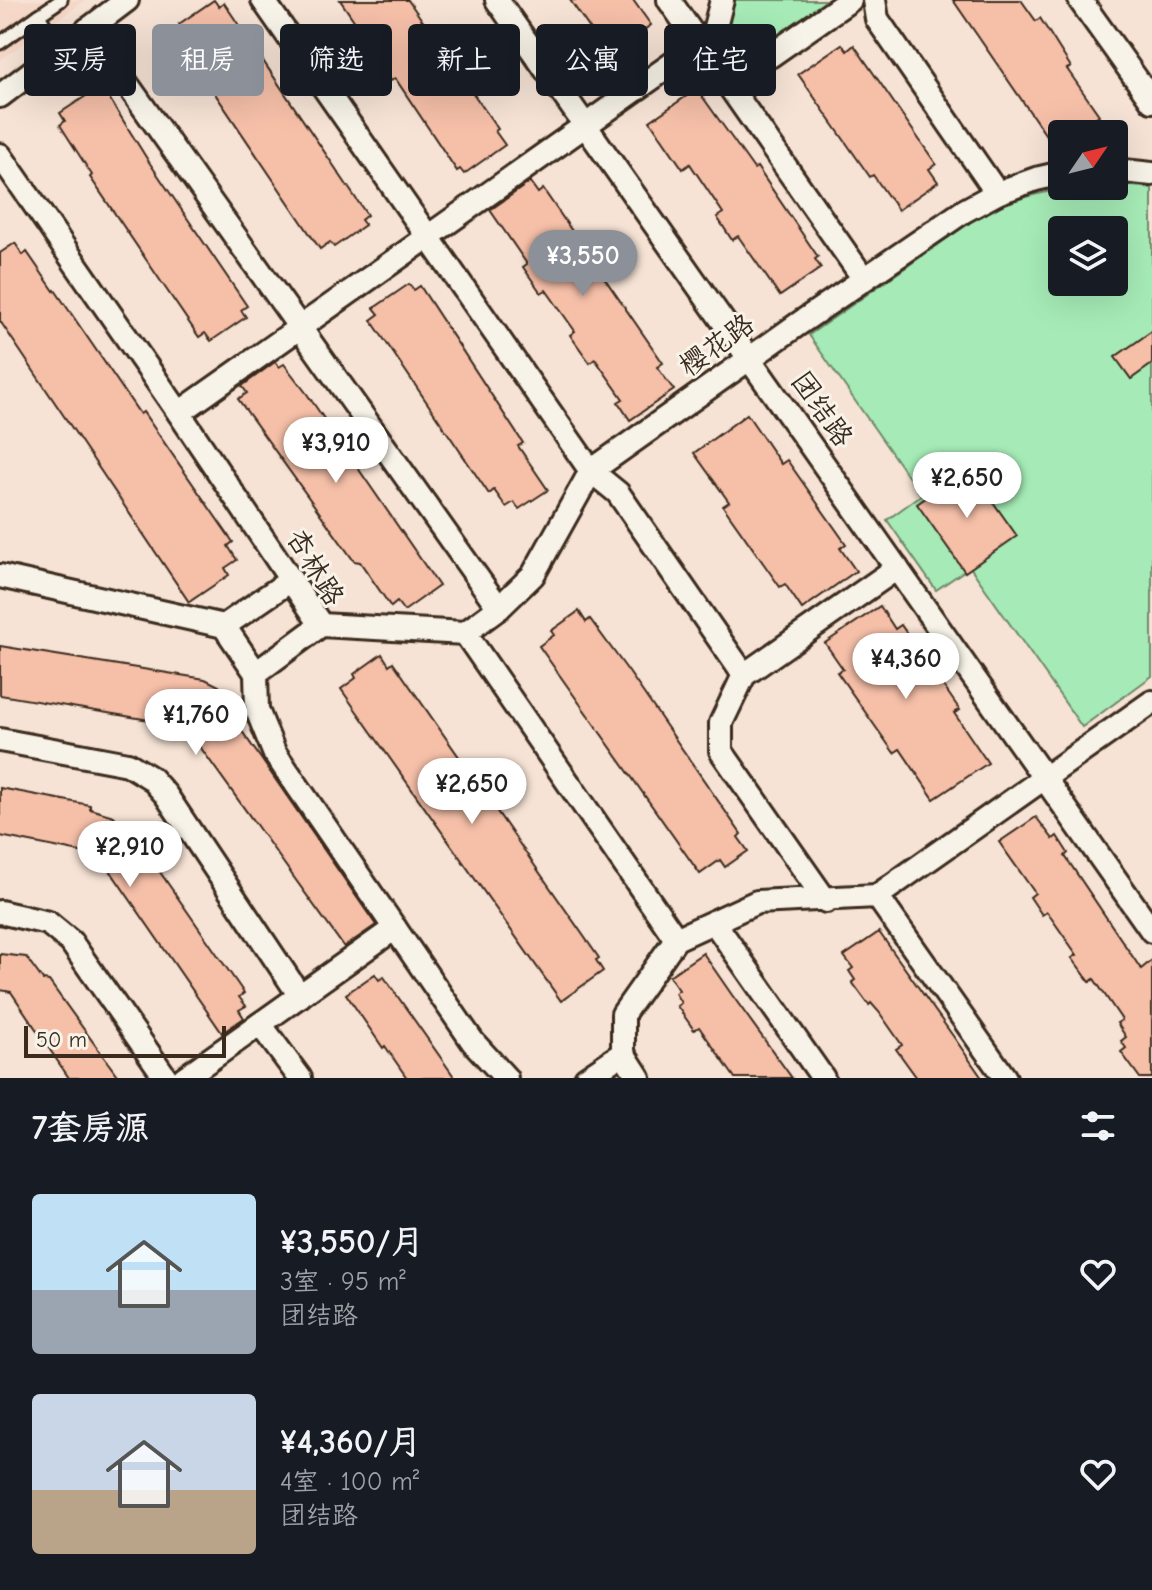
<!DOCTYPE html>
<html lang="zh">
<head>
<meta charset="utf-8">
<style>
  body { margin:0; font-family:"Comic Neue","LXGW WenKai TC",sans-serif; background:#242831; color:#f1f3f6; height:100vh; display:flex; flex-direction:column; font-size:30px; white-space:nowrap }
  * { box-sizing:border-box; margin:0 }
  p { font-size:26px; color:#9ea1a6 }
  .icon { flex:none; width:44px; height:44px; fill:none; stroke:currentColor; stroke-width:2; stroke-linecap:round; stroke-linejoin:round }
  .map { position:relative; height:1078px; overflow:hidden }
  .drawer { display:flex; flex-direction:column; background:#171b24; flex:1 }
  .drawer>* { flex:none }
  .top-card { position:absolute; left:24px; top:24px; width:1104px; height:72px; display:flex; gap:16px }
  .needle { width:52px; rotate:55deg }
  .fabs { position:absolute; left:1048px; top:120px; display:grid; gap:16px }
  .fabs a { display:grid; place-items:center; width:80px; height:80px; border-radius:8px; background:#171b24; box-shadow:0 8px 32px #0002; font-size:40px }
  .scale { position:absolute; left:24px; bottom:20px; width:202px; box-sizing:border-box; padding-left:8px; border:4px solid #3b2a1e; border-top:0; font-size:22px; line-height:28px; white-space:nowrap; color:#3b2a1e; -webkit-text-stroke:6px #f7f3e8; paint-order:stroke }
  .price { position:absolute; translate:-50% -68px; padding:0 18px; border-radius:28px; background:#fff; color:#222; font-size:26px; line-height:52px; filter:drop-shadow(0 2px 4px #0008) }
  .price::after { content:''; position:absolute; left:50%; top:48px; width:24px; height:18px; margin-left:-12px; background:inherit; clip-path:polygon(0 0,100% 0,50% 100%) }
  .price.selected { background:#8c9099; color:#fff }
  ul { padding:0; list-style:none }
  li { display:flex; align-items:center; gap:24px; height:200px; padding:0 32px }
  li span { display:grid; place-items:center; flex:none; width:224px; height:160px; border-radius:8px; color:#555 }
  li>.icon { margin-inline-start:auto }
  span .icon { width:96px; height:96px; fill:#fffc; stroke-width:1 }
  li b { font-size:34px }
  h2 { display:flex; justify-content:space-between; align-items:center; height:96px; padding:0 32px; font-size:34px }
  .chip { padding:0 28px; border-radius:8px; background:#171b24; box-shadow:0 8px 32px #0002; font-size:28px; line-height:72px }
  .chip.selected { background:#8c9099; color:#fff }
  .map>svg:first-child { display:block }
</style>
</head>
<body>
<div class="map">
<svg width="1152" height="1078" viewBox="0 0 1152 1078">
  <rect width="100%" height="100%" fill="#f6e3d5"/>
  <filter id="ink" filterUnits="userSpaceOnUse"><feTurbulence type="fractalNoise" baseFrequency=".0125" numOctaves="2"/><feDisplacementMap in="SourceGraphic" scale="16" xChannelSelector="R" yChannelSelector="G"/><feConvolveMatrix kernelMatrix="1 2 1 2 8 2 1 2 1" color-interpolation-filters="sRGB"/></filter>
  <g filter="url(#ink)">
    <polygon fill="#f6d8c8" points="0,0 86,0 0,60"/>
    <g fill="#a6ebb7" stroke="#708a6a" stroke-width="2" fill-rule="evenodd">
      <polygon points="725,0 849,0 770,54 716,34"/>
      <path d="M1114 184 1152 188V676L1082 727 970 567 936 590 887 520 921 495 809 335 992 207 1033 195 1075 186H1114ZM1062 230H1114V282H1062Z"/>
    </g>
    <g fill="#f5bfa8" stroke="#3b2a1e" stroke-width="2">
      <polygon points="214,0 219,7 224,3 367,215 361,220 365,225 334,247 330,242 320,249 176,36 184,31 179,24"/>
      <polygon points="340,0 408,0 498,129 495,131 505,145 464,174 460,169 457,171 395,78 391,81 378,62 381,60"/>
      <polygon points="570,0 633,0 651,25 608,55"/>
      <polygon points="953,0 1021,0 1036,21 1040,18 1071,67 1067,69 1099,115 1072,134 1062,134 1062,141 1054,147"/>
      <polygon points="842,44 847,51 854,45 936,164 929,169 938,182 898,210 873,175 870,177 798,74"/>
      <polygon points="697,89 754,169 757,167 818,257 815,259 821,268 780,296 738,236 732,240 717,217 723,213 690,164 683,169 650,121"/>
      <polygon points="95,90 100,97 106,93 149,162 247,306 241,310 246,317 211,341 205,333 199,337 162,283 90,177 92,175 60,125 65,121 60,113"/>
      <polygon points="530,182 538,193 543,189 663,363 657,367 674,390 630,420 618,402 623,399 595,359 590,363 570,335 575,331 546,290 541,293 523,267 527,264 490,210"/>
      <polygon points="15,243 23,255 27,252 54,291 55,290 140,414 143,412 233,542 228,546 237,560 225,568 229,575 189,602 0,321 0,253"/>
      <polygon points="409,284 414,290 420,286 523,443 518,446 548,490 519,509 514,502 506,507 494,490 489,494 371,320 379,314 374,308"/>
      <polygon points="1152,331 1152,364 1131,379 1115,357"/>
      <polygon points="275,362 279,367 284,364 307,394 439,586 404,611 397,602 391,607 360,562 354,561 238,399 247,393 242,386"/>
      <polygon points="747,414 781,464 787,460 846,544 840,548 856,571 802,609 785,584 780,587 723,506 729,502 694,453"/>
      <polygon points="969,468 1017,536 965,572 917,504"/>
      <polygon points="880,606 895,629 901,625 960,710 954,713 988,763 934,799 900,749 894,753 837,672 843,669 825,643"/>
      <polygon points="579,611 586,622 590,619 629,672 741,834 738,837 748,851 725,867 720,860 700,874 539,646 554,635 551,631"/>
      <polygon points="0,646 205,679 219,686 240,716 235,721 376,925 344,947 185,726 0,695"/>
      <polygon points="382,654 389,665 393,662 599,958 596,960 603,971 561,1001 341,689 356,678 354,674"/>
      <polygon points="0,788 90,805 90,809 114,816 131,839 137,839 244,993 239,997 246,1006 239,1010 244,1018 222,1033 100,856 0,836"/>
      <polygon points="1036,817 1053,839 1057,836 1068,853 1065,856 1141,969 1152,960 1152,1078 1140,1078 1121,1052 1126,1048 1121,1041 1126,1037 1117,1023 1122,1020 1094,979 1090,982 1072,958 1077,955 1047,912 1042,915 1030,897 1035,893 999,842"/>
      <polygon points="879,932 953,1036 982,1078 917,1078 896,1049 902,1045 879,1012 871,1003 869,1005 852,982 855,980 849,971 853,968 844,956"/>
      <polygon points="703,953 732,995 792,1078 735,1078 699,1027 694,1030 677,1006 681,1003 675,993 679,990 669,976"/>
      <polygon points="0,954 26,957 43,980 49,981 119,1078 69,1078 11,992 0,990"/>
      <polygon points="375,974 379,980 384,977 455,1078 407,1078 385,1046 383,1048 346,994"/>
    </g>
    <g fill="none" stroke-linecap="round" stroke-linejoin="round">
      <defs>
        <g id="service">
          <polyline points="0,43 39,15"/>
          <polyline points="59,51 39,15 61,0"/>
        </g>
        <g id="minor">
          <polyline points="263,0 591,471 618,493 744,675"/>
          <polyline points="497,0 1152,931"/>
          <polyline points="669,0 864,279"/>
          <polyline points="874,0 877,19 997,193"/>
          <polyline points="1080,0 1152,101"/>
          <polyline points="88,29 499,608"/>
          <polyline points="713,35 722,0"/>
          <polyline points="0,96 127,0"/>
          <polyline points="0,155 179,413 321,625"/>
          <polyline points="1114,170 1152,174"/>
          <polyline points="179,413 713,35 770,56 850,0"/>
          <polyline points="0,576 224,626 256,673"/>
          <polyline points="321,625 256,673 257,710 274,752 473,1042 506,1078"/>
          <polyline points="321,625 465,633"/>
          <polyline points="224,626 291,580"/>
          <polyline points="465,633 499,608 533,575 591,471 797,325 964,211 997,193 1036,179 1062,173"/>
          <polyline points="465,633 676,939"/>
          <polyline points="0,740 128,764 151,778 166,795 300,996"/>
          <polyline points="877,896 1005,1078"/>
          <polyline points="826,901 721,751 721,723 744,675 897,568"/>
          <polyline points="0,912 48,923 71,942 166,1078"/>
          <polyline points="714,922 823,1078"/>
          <polyline points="260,1024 300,1078"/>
          <polyline points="623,1053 623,1014 676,939 757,902 877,896 1152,702"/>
          <polyline points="623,1053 639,1078"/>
          <polyline points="184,1078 395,928"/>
          <polyline points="586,1078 623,1053"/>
        </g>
      </defs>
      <use href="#service" stroke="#3b2a1e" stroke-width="17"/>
      <use href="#minor" stroke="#3b2a1e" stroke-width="28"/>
      <use href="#service" stroke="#f7f3e8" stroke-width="11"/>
      <use href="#minor" stroke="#f7f3e8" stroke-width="22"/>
    </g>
  </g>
  <g text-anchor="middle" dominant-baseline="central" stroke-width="6" stroke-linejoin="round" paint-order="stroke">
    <g font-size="28" fill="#3b2a1e" stroke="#f7f3e8">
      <text transform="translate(717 345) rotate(-36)">樱花路</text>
      <text transform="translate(822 409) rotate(55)">团结路</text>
      <text transform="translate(315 567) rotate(59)">杏林路</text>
    </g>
  </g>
</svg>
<div class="fabs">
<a><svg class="needle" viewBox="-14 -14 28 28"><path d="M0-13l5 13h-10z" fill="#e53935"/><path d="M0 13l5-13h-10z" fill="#9ea1a6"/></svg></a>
<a><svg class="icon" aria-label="layers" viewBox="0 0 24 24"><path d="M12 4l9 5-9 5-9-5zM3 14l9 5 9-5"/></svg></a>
</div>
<div class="scale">50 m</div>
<b class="price selected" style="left:583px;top:298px">¥3,550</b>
<b class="price" style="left:336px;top:485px">¥3,910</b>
<b class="price" style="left:967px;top:520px">¥2,650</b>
<b class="price" style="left:906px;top:701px">¥4,360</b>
<b class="price" style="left:196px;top:757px">¥1,760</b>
<b class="price" style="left:472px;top:826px">¥2,650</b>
<b class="price" style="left:130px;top:889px">¥2,910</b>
<div class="top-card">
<a class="chip">买房</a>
<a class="chip selected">租房</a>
<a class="chip">筛选</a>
<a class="chip">新上</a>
<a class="chip">公寓</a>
<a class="chip">住宅</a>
</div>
</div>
<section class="drawer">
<h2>7套房源<svg class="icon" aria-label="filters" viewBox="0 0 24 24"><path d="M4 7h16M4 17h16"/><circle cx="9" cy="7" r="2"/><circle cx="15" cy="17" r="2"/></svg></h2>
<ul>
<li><span style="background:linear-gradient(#bfe0f5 60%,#9aa5b1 0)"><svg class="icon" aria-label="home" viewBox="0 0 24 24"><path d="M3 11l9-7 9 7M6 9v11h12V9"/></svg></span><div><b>¥3,550/月</b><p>3室 · 95 m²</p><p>团结路</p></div><svg class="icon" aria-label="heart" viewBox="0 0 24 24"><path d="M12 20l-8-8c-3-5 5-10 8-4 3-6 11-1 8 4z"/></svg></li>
<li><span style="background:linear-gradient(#c9d6e8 60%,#b9a48a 0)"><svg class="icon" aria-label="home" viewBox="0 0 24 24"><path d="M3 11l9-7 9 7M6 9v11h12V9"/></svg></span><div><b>¥4,360/月</b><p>4室 · 100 m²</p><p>团结路</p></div><svg class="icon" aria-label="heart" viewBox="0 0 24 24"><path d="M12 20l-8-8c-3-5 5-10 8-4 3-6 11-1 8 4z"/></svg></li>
</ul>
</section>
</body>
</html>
